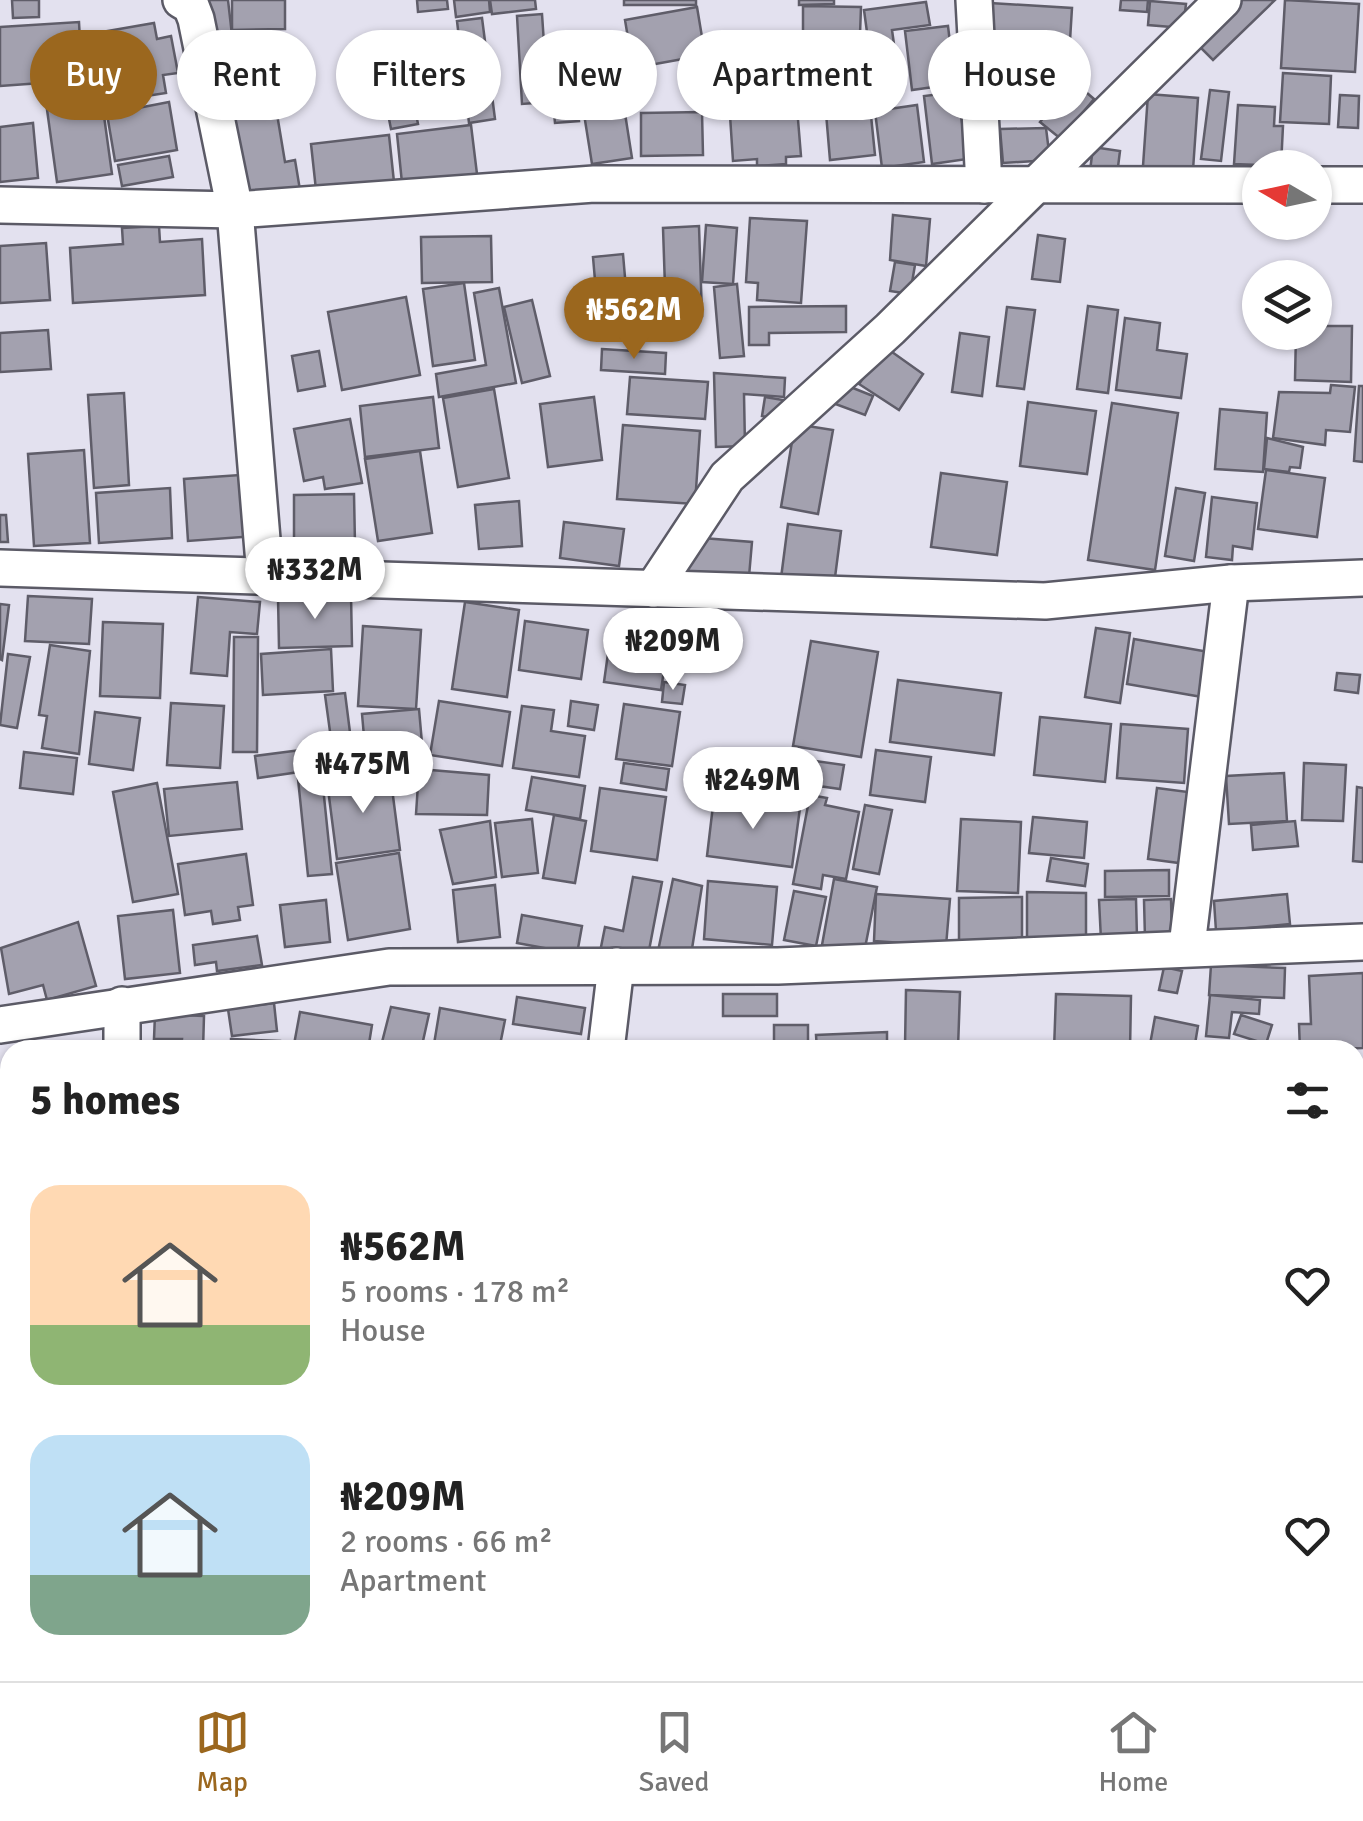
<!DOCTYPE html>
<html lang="en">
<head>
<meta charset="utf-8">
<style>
  body { margin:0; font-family:Signika,sans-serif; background:#f6f6f6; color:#222; height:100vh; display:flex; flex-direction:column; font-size:38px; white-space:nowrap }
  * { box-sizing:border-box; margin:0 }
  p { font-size:32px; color:#767676 }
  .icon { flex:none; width:55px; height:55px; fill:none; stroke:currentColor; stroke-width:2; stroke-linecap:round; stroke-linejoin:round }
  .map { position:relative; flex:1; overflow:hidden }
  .panel { position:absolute; left:0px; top:1040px; width:1365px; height:642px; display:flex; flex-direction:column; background:#fff; border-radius:30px 30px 0 0; box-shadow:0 2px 8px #0004 }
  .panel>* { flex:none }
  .top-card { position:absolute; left:30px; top:30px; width:1305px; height:90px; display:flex; gap:20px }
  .needle { width:65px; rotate:279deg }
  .fabs { position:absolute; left:1242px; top:150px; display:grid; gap:20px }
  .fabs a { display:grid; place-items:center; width:90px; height:90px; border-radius:50%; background:#fff; box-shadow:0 2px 8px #0004; font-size:50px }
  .price { position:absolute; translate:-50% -85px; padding:0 22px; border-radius:35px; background:#fff; color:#222; font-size:32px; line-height:65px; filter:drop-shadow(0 2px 5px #0008) }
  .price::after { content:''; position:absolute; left:50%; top:60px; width:30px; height:22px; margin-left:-15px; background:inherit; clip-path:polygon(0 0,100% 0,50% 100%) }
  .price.active { background:#9b671e; color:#fff }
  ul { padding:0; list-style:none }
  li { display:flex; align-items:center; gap:30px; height:250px; padding:0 30px }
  li span { display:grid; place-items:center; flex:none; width:280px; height:200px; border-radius:30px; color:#555 }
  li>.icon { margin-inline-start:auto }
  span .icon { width:120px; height:120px; fill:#fffc; stroke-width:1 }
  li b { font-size:42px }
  h2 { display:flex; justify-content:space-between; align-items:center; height:120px; padding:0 30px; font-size:42px }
  .tag { padding:0 35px; border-radius:45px; background:#fff; box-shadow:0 2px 8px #0004; font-size:35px; line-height:90px }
  .tag.active { background:#9b671e; color:#fff }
  .menu { display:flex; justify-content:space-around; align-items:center; height:140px; border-top:2px solid #e0e0e0; background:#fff; font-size:28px; color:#767676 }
  .menu a { display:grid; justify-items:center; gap:5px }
  .menu .active { color:#9b671e }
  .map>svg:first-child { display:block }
</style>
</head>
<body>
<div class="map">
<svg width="1363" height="1681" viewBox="0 0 1363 1681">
  <rect width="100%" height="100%" fill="#e3e1ef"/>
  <g fill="#a3a1af" stroke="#5f5d69" stroke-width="2.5">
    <polygon points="12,0 39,0 39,17 13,18"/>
    <polygon points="205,0 228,0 232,35 209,37"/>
    <polygon points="232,0 285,0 285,29 232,30"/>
    <polygon points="417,0 447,0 448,9 418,12"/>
    <polygon points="454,0 489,0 490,12 456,17"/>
    <polygon points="490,0 535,0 536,9 492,14"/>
    <rect x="624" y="0" width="72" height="5"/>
    <polygon points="799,0 834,0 834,4 799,5"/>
    <polygon points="1121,0 1148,0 1147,12 1120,10"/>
    <polygon points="1242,0 1275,0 1213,60 1197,44"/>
    <polygon points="1285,0 1359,4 1355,72 1281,68"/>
    <polygon points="1150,1 1186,4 1183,28 1148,25"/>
    <polygon points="926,2 930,25 892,30 899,80 874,84 864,10"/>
    <polygon points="990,3 1072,8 1069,57 987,52"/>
    <polygon points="803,6 861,7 860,34 803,33"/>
    <polygon points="697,7 705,55 633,68 625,20"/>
    <polygon points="542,14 548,102 522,104 517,16"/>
    <polygon points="482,18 495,119 469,123 457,21"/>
    <polygon points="79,22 82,80 0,86 0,27"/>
    <polygon points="154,23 157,39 171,36 178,73 163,75 166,93 107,102 96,33"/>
    <polygon points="948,26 955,84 912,90 905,31"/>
    <polygon points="400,32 418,124 391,129 373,37"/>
    <polygon points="795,35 843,36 842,48 862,48 862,79 795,79"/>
    <polygon points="573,60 579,121 555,123 549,62"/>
    <polygon points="1283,73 1331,76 1329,124 1280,122"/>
    <polygon points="1073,81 1094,99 1061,139 1040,122"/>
    <polygon points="100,87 112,174 57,182 45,95"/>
    <polygon points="1210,90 1229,92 1221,161 1201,159"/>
    <polygon points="958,92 967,159 932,164 924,96"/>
    <polygon points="1148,94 1198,98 1193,170 1143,166"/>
    <polygon points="796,95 801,156 786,157 786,164 757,166 757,159 733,161 729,100"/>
    <polygon points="1340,95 1359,96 1358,128 1338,127"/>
    <polygon points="274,96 285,162 295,160 300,190 238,200 223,104"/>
    <polygon points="869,96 875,155 830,160 825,101"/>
    <polygon points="169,102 177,150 115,161 107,114"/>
    <polygon points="917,105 924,162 882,168 875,111"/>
    <polygon points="1238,105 1275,107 1274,126 1283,126 1281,166 1234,164"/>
    <polygon points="624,107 632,158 592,164 584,114"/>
    <polygon points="702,112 703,155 641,156 641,113"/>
    <polygon points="33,123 38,178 0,182 0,127"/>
    <polygon points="471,125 477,174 402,183 397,134"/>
    <polygon points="1046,128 1050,160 1003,163 1000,129"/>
    <polygon points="389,135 394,182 316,190 311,144"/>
    <polygon points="1093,147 1120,151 1117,175 1090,171"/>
    <polygon points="169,156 173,177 122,186 118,165"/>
    <polygon points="893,215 930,219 926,266 890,260"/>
    <polygon points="750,218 807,221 801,303 757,300 758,283 746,282"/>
    <polygon points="706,225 737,228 733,284 702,282"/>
    <polygon points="159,226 160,242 202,239 205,295 73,303 70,248 123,244 122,228"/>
    <polygon points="699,226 702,316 666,317 663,228"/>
    <polygon points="1038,235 1065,239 1060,282 1032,279"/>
    <polygon points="491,236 492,282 422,283 421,237"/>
    <polygon points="46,243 50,300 0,303 0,246"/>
    <polygon points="623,254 630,336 600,339 593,257"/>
    <polygon points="895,262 915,265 910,294 890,291"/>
    <polygon points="464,283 475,360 433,366 423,289"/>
    <polygon points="737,284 744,356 720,358 714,287"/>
    <polygon points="499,288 516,383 439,397 436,374 486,365 474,293"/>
    <polygon points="406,297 420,375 342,390 328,312"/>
    <polygon points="532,300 550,376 522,383 504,307"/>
    <polygon points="846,306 846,332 769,333 769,345 749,345 749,307"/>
    <polygon points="1088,306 1118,310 1108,393 1077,389"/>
    <polygon points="1007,307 1035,310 1024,389 997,386"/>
    <polygon points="1125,318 1160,323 1157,350 1187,354 1181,398 1116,390"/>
    <polygon points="1315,326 1352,326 1351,382 1295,380 1296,332 1315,332"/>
    <polygon points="48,330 51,369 0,372 0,333"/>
    <polygon points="960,333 989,337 982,396 952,392"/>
    <polygon points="885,347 923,374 899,410 859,384"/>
    <polygon points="602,349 666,353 665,374 601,370"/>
    <polygon points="319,351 325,386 298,391 292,356"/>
    <polygon points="714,373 785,378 784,397 744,394 745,446 716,447"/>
    <polygon points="630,377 708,382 705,419 627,414"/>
    <polygon points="838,382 873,396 865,415 830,402"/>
    <polygon points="1331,385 1355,387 1350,432 1326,430 1325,445 1273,438 1279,392 1330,393"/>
    <polygon points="1359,386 1363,386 1363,462 1354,461"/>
    <polygon points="494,389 509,478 458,487 443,398"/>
    <polygon points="124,393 129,485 94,488 88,395"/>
    <polygon points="433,397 439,448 365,457 360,406"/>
    <polygon points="594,397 602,460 548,467 540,404"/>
    <polygon points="765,397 783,400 780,420 762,416"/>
    <polygon points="1028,402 1096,411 1087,474 1020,466"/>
    <polygon points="1112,403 1178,413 1155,570 1088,560"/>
    <polygon points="1220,409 1267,413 1263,472 1215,469"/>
    <polygon points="350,419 362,483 325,489 323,477 304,481 294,429"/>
    <polygon points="795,424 833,430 818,514 781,507"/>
    <polygon points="623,425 700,431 695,504 617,499"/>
    <polygon points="1267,438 1303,447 1300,468 1290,467 1289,472 1264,469"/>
    <polygon points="84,450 90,543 34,546 28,454"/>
    <polygon points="420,451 432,533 378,541 365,459"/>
    <polygon points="1266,470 1325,478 1317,537 1258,529"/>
    <polygon points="941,473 1007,482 997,555 931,547"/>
    <polygon points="254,474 257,536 188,541 184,479"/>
    <polygon points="170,488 172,538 99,543 96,493"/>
    <polygon points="1176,488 1205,493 1194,561 1165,556"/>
    <polygon points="354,494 355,544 294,545 294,495"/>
    <polygon points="1212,497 1257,503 1252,549 1233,546 1232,560 1206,557"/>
    <polygon points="519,501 522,546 479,549 475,505"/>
    <polygon points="0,515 6,515 8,542 0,542"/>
    <polygon points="564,522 624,529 619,566 560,558"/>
    <polygon points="788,524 841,531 834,585 781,578"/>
    <polygon points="690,537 752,542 748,588 686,582"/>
    <polygon points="351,595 352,646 279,648 278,597"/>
    <polygon points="28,596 92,599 89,644 25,641"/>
    <polygon points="198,597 260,602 257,634 230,632 227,676 191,673"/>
    <polygon points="465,602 519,610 507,697 452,689"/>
    <polygon points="0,604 9,605 2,660 0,659"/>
    <polygon points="525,621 588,630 581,679 519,670"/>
    <polygon points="103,622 163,624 160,698 100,696"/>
    <polygon points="641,623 688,627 685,653 638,648"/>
    <polygon points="612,625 636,628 633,652 666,657 661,690 604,682"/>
    <polygon points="363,626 421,630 416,709 358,706"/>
    <polygon points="1096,628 1130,633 1120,703 1085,697"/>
    <polygon points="234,637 258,637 257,752 233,752"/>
    <polygon points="1134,639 1209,652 1202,697 1127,684"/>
    <polygon points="811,641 878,652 861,757 793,746"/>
    <polygon points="50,645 90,651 79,754 42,748 47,716 39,715"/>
    <polygon points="331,649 333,691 263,695 261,654"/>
    <polygon points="8,654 30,657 17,728 0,725"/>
    <polygon points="1337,673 1360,675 1358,693 1335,690"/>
    <polygon points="898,680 1001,693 994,755 890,742"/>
    <polygon points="664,682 685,685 682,704 662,702"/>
    <polygon points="345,693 354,764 258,778 255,756 332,746 325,695"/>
    <polygon points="439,701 510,712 502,766 430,755"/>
    <polygon points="571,701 598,705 594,730 568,726"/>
    <polygon points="171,703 224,706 220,768 167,765"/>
    <polygon points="624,704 680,712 672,766 616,759"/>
    <polygon points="522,706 554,710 551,731 585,736 579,777 513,768"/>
    <polygon points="419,709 424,766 367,770 362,714"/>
    <polygon points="95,712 140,718 133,770 89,764"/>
    <polygon points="1040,717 1111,724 1105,782 1034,775"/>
    <polygon points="1121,724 1188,729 1184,783 1117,778"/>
    <polygon points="876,750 931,757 925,802 870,795"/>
    <polygon points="24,752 77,758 73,794 20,788"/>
    <polygon points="794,758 844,765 840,789 790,782"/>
    <polygon points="624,763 669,769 666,790 621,783"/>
    <polygon points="1304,763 1346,765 1343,821 1302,820"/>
    <polygon points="419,769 489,775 487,815 416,814"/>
    <polygon points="390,773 400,850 337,859 327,781"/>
    <polygon points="1284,773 1287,821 1229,824 1226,776"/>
    <polygon points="322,777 332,874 308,876 298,779"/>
    <polygon points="532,777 585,786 580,819 526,810"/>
    <polygon points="237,782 242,829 169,836 164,789"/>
    <polygon points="157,783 178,894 133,902 113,792"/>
    <polygon points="1357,787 1363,788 1363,862 1353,861"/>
    <polygon points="600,788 666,797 657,860 591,851"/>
    <polygon points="1157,788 1188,792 1179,863 1148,859"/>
    <polygon points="810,795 827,798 825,805 859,812 846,879 823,875 821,889 793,884"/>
    <polygon points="714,797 800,808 792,867 707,856"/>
    <polygon points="865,805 892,810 879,874 853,869"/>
    <polygon points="554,815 586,821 575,883 543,878"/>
    <polygon points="1033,817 1087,822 1084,858 1029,853"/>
    <polygon points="532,819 538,873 502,877 495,823"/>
    <polygon points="961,819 1021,822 1018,893 957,891"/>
    <polygon points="490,821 496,877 453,884 440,830"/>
    <polygon points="1295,821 1298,846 1253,850 1251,825"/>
    <polygon points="399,853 410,929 348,940 336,863"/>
    <polygon points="246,854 253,905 238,907 240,920 213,924 211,911 185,915 178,864"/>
    <polygon points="1051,858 1088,864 1085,886 1047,881"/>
    <polygon points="1169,870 1169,896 1105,897 1105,871"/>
    <polygon points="633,877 662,882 647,961 600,952 605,927 623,931"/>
    <polygon points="673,879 702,886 691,955 657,956"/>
    <polygon points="834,879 877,887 864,953 822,945"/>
    <polygon points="708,881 777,887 772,945 704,939"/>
    <polygon points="495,885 500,937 458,942 453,890"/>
    <polygon points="794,891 826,897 816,946 784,940"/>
    <polygon points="1027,892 1086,893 1086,943 1027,941"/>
    <polygon points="876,894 950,899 946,946 874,941"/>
    <polygon points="1287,894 1290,924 1216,931 1214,901"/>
    <polygon points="1022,897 1022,945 959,945 959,898"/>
    <polygon points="1136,899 1137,938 1101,940 1099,900"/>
    <polygon points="1171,899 1172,939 1145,939 1144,900"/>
    <polygon points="326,900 330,942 285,947 280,905"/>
    <polygon points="173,910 180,973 125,979 118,916"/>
    <polygon points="522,915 582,926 577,954 517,943"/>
    <polygon points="78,922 96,986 47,1000 43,985 9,994 1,948"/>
    <polygon points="257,936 262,965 217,971 216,962 195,965 193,945"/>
    <polygon points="1211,965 1285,968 1284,998 1209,995"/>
    <polygon points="1164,967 1182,971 1177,993 1159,990"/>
    <polygon points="1363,973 1363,1048 1300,1050 1299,1024 1311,1024 1309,976"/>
    <polygon points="906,990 960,992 958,1048 905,1046"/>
    <rect x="723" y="994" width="54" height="22"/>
    <polygon points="1056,994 1131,996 1130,1050 1054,1050"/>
    <polygon points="1210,995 1260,1000 1259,1014 1232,1012 1229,1038 1206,1036"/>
    <polygon points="517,997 585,1008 581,1034 513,1024"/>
    <polygon points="274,1003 277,1031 232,1036 228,1009"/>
    <polygon points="391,1007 429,1014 421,1050 380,1050"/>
    <polygon points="440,1008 505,1020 499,1050 433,1050"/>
    <polygon points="300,1012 372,1025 368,1050 293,1050"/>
    <polygon points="155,1014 204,1016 203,1050 181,1050 182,1039 154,1039"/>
    <polygon points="1241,1015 1272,1025 1266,1044 1234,1034"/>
    <polygon points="1155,1017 1198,1026 1194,1050 1149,1050"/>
    <polygon points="774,1025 808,1025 808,1050 714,1050 774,1047"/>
    <polygon points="887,1032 887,1050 817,1050 816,1035"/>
    <polygon points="231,1039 280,1041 280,1050 231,1050"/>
    <polygon points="4,1060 10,1060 10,1131 5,1131"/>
    <polygon points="1355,1074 1363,1076 1363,1103 1355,1101"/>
    <polygon points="1355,1229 1363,1230 1360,1308 1355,1307"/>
    <polygon points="5,1307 10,1307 10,1371 1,1371"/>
    <polygon points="1355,1482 1363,1483 1358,1609 1355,1608"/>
    <polygon points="10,1535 10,1556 0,1557 0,1536"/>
    <polygon points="1355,1618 1363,1620 1363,1645 1355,1643"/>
    <polygon points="159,1672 220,1672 160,1681"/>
    <polygon points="257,1672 259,1681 204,1681 250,1672"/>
    <polygon points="279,1672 312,1672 316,1673 315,1681 278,1681"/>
    <polygon points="333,1672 379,1672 378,1681 332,1681"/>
    <polygon points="566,1672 628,1672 627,1681 596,1681"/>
    <polygon points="762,1672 849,1672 848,1681 761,1681"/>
    <polygon points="895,1672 962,1672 961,1681 894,1681"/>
    <polygon points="1162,1672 1218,1672 1216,1681 1193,1681"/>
    <polygon points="1239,1672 1263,1672 1261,1681 1237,1681"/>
    <polygon points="523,1673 564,1679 564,1681 522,1681"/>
  </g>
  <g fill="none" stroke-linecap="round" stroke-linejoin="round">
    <defs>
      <g id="minor">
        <polyline points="181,0 191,6 196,19 235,210 265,576"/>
        <polyline points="974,0 984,185"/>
        <polyline points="1315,185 1363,185"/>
        <polyline points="0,205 235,210 594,184 1260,185"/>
        <polyline points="0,568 1045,601 1231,583 1363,578"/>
        <polyline points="653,589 727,477 890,329 1223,0"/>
        <polyline points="1187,946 1231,583"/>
        <polyline points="0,1025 389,967 778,966 1363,942"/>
        <polyline points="122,1050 122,1005"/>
        <polyline points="606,1050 616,966"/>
        <polyline points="1355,1398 1363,1402"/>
        <polyline points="131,1672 132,1681"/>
        <polyline points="0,1676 79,1681"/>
        <polyline points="484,1681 484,1672"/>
        <polyline points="863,1681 864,1672"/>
        <polyline points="1279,1681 1281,1672"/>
      </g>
    </defs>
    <use href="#minor" stroke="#5b5a66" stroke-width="40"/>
    <use href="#minor" stroke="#fff" stroke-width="35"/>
  </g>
</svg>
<div class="fabs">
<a><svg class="needle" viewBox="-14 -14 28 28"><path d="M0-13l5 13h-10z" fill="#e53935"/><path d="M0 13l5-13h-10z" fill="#767676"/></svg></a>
<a><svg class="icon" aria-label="layers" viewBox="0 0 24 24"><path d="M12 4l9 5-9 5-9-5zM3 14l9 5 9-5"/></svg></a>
</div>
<b class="price active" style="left:634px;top:362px">₦562M</b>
<b class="price" style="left:315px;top:622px">₦332M</b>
<b class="price" style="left:673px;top:693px">₦209M</b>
<b class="price" style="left:363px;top:816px">₦475M</b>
<b class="price" style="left:753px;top:832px">₦249M</b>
<div class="top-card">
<a class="tag active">Buy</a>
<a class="tag">Rent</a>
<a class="tag">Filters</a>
<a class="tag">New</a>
<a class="tag">Apartment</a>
<a class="tag">House</a>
</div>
<section class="panel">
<h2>5 homes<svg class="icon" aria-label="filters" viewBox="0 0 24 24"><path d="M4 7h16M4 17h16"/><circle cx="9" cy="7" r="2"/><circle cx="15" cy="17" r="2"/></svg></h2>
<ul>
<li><span style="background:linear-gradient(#ffd9b3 70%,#8fb573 0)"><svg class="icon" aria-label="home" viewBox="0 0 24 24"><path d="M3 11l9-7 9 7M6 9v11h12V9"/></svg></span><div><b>₦562M</b><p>5 rooms · 178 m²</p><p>House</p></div><svg class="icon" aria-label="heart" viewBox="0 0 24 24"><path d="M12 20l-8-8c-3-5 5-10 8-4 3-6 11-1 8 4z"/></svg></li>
<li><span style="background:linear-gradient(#bfe0f5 70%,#7fa58c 0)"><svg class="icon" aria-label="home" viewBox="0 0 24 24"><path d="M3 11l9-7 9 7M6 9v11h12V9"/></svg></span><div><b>₦209M</b><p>2 rooms · 66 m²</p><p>Apartment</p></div><svg class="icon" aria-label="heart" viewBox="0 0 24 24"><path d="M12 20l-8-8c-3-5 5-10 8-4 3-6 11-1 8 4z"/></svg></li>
</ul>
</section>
</div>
<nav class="menu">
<a class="active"><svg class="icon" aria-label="map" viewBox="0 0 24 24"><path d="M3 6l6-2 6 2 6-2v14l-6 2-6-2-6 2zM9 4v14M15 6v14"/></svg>Map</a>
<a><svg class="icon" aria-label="saved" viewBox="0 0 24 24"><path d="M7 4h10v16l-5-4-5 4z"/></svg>Saved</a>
<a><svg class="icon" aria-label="home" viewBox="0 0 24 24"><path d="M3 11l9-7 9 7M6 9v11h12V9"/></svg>Home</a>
</nav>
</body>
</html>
